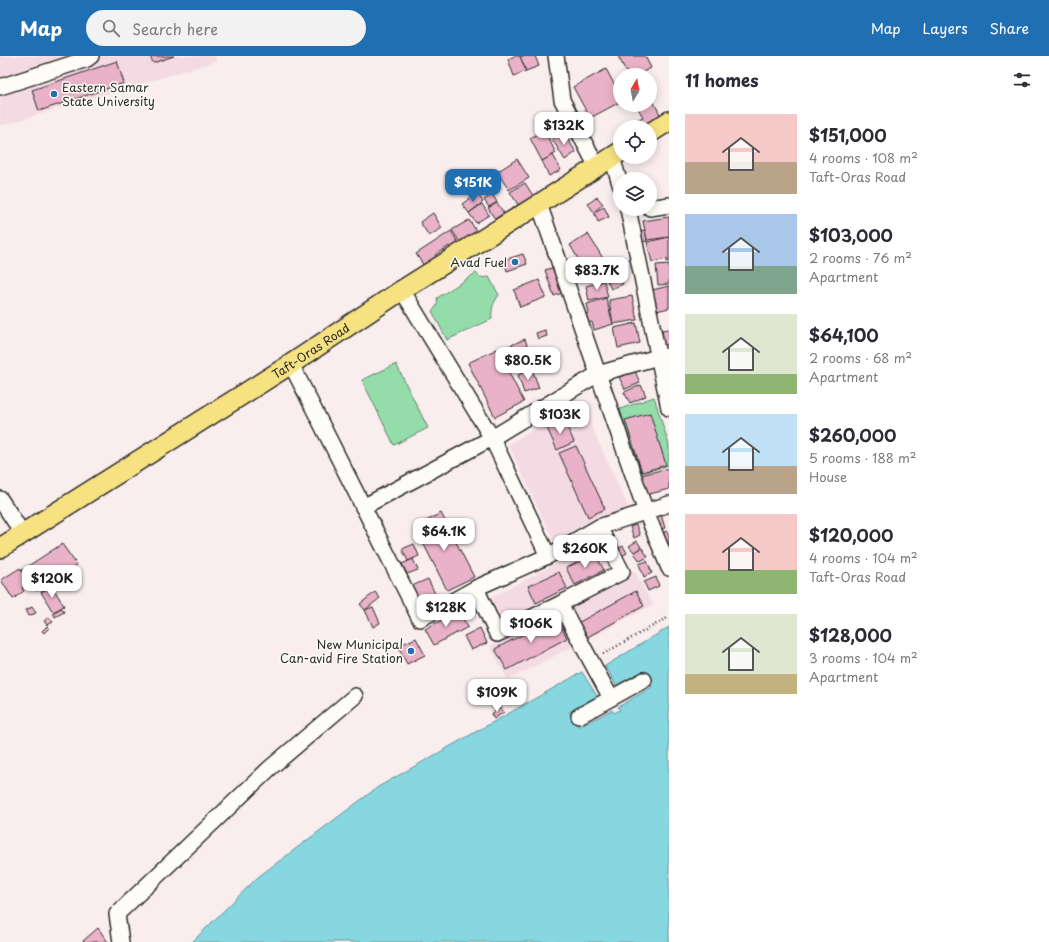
<!DOCTYPE html>
<html lang="en">
<head>
<meta charset="utf-8">
<style>
  body { margin:0; font-family:"Playpen Sans",sans-serif; background:#f2f2f3; color:#2b2b33; height:100vh; display:flex; flex-direction:column; font-size:15px; white-space:nowrap }
  * { box-sizing:border-box; margin:0 }
  p { font-size:13px; color:#7c7c81 }
  .icon { flex:none; width:22px; height:22px; fill:none; stroke:currentColor; stroke-width:2; stroke-linecap:round; stroke-linejoin:round }
  .map { position:relative; flex:1; overflow:hidden }
  .sheet { display:flex; flex-direction:column; background:#fff; width:380px }
  .sheet>* { flex:none }
  .needle { width:26px; rotate:10deg }
  .controls { position:absolute; left:613px; top:12px; display:grid; gap:8px }
  .controls a { display:grid; place-items:center; width:44px; height:44px; border-radius:50%; background:#fff; box-shadow:0 2px 10px #0003; font-size:20px }
  .price { position:absolute; translate:-50% -34px; padding:0 9px; border-radius:8px; background:#fff; color:#222; font-size:13px; line-height:26px; filter:drop-shadow(0 1px 2px #0008) }
  .price::after { content:''; position:absolute; left:50%; top:24px; width:12px; height:9px; margin-left:-6px; background:inherit; clip-path:polygon(0 0,100% 0,50% 100%) }
  .price.current { background:#1f6fb2; color:#fff }
  ul { padding:0; list-style:none }
  li { display:flex; align-items:center; gap:12px; height:100px; padding:0 16px }
  li span { display:grid; place-items:center; flex:none; width:112px; height:80px; border-radius:0px; color:#555 }
  li>.icon { margin-inline-start:auto }
  span .icon { width:48px; height:48px; fill:#fffc; stroke-width:1 }
  li b { font-size:17px }
  h2 { display:flex; justify-content:space-between; align-items:center; height:48px; padding:0 16px; font-size:17px }
  header { display:flex; align-items:center; gap:24px; box-sizing:border-box; height:56px; padding:0 20px; background:#1f6fb2; color:#fff }
  header strong { font-size:19px }
  nav { display:flex; gap:22px; margin-inline-start:auto; font-size:14px }
  .search { width:280px; height:36px; background:#f2f2f3; display:flex; align-items:center; gap:10px; box-sizing:border-box; padding:0 14px; border-radius:22px; color:#7c7c81; font-size:15px }
  main { display:flex; flex:1; min-height:0 }
  .map>svg:first-child { display:block }
</style>
</head>
<body>
<header>
<strong>Map</strong>
<div class="search"><svg class="icon" aria-label="search" viewBox="0 0 24 24"><circle cx="10" cy="10" r="6"/><path d="M15 15l6 6"/></svg>Search here</div>
<nav><a>Map</a><a>Layers</a><a>Share</a></nav>
</header>
<main>
<div class="map">
<svg width="669" height="886" viewBox="0 0 669 886">
  <rect width="100%" height="100%" fill="#f9edee"/>
  <filter id="ink" filterUnits="userSpaceOnUse"><feTurbulence type="fractalNoise" baseFrequency=".025" numOctaves="2"/><feDisplacementMap in="SourceGraphic" scale="8" xChannelSelector="R" yChannelSelector="G"/><feConvolveMatrix kernelMatrix="1 2 1 2 8 2 1 2 1" color-interpolation-filters="sRGB"/></filter>
  <g filter="url(#ink)">
    <g fill="#f4dbe3">
      <polygon points="0,0 215,0 217,5 0,70"/>
      <polygon points="581,347 628,451 553,484 508,388"/>
      <polygon points="599,485 618,522 634,514 653,549 508,624 490,590 510,579 490,542"/>
    </g>
    <g fill="#95dcab" stroke="#60846b">
      <path d="M476 217C479 222 483 222 489 221L499 239C493 247 491 253 492 263L447 284 432 255C437 251 438 248 437 242Z"/>
      <polygon points="396,308 428,372 394,389 362,324"/>
      <polygon points="654,341 669,389 669,409 639,418 620,353"/>
    </g>
    <polygon fill="#86d7e0" stroke="#629298" points="669,571 669,886 192,886 258,821 378,731 582,616 597,640 569,656 579,671 612,654 614,657 620,654 618,651 652,631 644,615 616,629 605,610"/>
    <g fill="#e9b2c8" stroke="#2b2b2b">
      <polygon points="150,0 174,0 153,7"/>
      <polygon points="515,0 520,0 526,15 514,20 508,3"/>
      <polygon points="520,0 535,0 539,10 526,15"/>
      <polygon points="618,0 645,0 651,12 637,19 628,19"/>
      <polygon points="117,5 124,27 39,55 32,34"/>
      <polygon points="606,13 620,39 620,46 590,62 573,31"/>
      <polygon points="650,39 662,62 646,71 637,71 634,65 643,61 636,49 650,49"/>
      <polygon points="544,74 556,97 542,105 530,82"/>
      <polygon points="563,76 576,96 565,104 552,83"/>
      <polygon points="553,99 561,114 549,120 542,105"/>
      <polygon points="517,103 529,122 509,134 497,116"/>
      <polygon points="525,127 537,146 522,155 510,136"/>
      <polygon points="477,137 483,146 469,157 462,148"/>
      <polygon points="492,138 497,146 489,151 484,144"/>
      <polygon points="597,141 603,148 594,156 588,148"/>
      <polygon points="497,147 504,157 495,163 488,152"/>
      <polygon points="482,148 489,159 476,167 469,157"/>
      <polygon points="604,151 609,161 598,166 594,156"/>
      <polygon points="433,157 442,172 429,180 420,166"/>
      <polygon points="669,161 669,181 647,184 643,165"/>
      <polygon points="469,164 482,183 465,194 452,174"/>
      <polygon points="645,174 647,185 639,187 637,176"/>
      <polygon points="451,175 459,188 451,193 449,190 435,199 437,202 424,210 416,198"/>
      <polygon points="588,178 609,212 590,223 570,189"/>
      <polygon points="669,181 669,205 667,206 667,203 652,206 647,186"/>
      <polygon points="523,198 527,208 507,215 504,204"/>
      <polygon points="669,208 669,228 658,229 656,209"/>
      <polygon points="558,210 567,235 554,240 545,214"/>
      <polygon points="616,213 623,228 611,233 604,218"/>
      <polygon points="539,224 546,241 520,251 514,234"/>
      <polygon points="604,225 608,241 589,245 586,230"/>
      <polygon points="669,230 669,252 652,256 648,235"/>
      <polygon points="632,240 637,264 613,268 609,244"/>
      <polygon points="606,242 613,268 594,274 592,266 588,267 586,258 589,257 587,248"/>
      <polygon points="636,267 640,287 618,292 614,272"/>
      <polygon points="669,273 669,288 664,289 662,274"/>
      <polygon points="545,274 547,280 538,283 536,277"/>
      <polygon points="525,283 534,309 521,316 509,290"/>
      <polygon points="497,293 524,346 495,361 468,307"/>
      <polygon points="532,313 539,332 524,337 518,319"/>
      <polygon points="635,315 640,327 625,333 619,321"/>
      <polygon points="641,329 646,340 630,347 624,336"/>
      <polygon points="650,357 666,409 642,416 625,364"/>
      <polygon points="564,364 574,386 557,394 547,372"/>
      <polygon points="576,390 605,453 588,461 559,397"/>
      <polygon points="669,412 669,433 642,440 637,420"/>
      <polygon points="441,457 474,521 447,534 415,471"/>
      <polygon points="661,459 665,472 654,475 650,462"/>
      <polygon points="636,469 640,479 634,482 630,471"/>
      <polygon points="667,475 669,480 669,490 663,493 657,479"/>
      <polygon points="637,485 641,491 634,496 629,490"/>
      <polygon points="62,488 77,509 37,535 22,514"/>
      <polygon points="414,488 419,500 408,505 402,493"/>
      <polygon points="623,490 627,497 620,501 616,494"/>
      <polygon points="642,492 648,501 640,505 634,497"/>
      <polygon points="595,498 604,514 575,529 566,512"/>
      <polygon points="413,503 418,514 407,518 402,508"/>
      <polygon points="647,505 652,517 644,521 639,508"/>
      <polygon points="20,512 29,528 22,532 24,535 13,543 1,524"/>
      <polygon points="559,516 567,532 536,547 528,530"/>
      <polygon points="656,521 659,530 648,535 644,526"/>
      <polygon points="428,523 439,546 423,554 412,530"/>
      <polygon points="52,530 64,550 53,556 41,536"/>
      <polygon points="636,535 644,550 582,584 574,569"/>
      <polygon points="375,536 380,542 365,554 360,548"/>
      <polygon points="32,551 36,557 29,560 26,554"/>
      <polygon points="373,551 380,567 373,571 365,554"/>
      <polygon points="61,552 64,556 55,561 53,557"/>
      <polygon points="458,555 468,571 434,589 425,573"/>
      <polygon points="49,561 53,566 47,569 44,565"/>
      <polygon points="556,561 567,582 507,614 495,593"/>
      <polygon points="47,570 49,572 44,577 42,575"/>
      <polygon points="480,572 487,587 471,594 464,580"/>
      <polygon points="416,582 425,599 407,608 398,590"/>
      <polygon points="501,652 504,656 494,663 491,658"/>
      <polygon points="98,872 108,886 83,886 83,885"/>
    </g>
    <g fill="none" stroke-linecap="round" stroke-linejoin="round">
      <defs>
        <g id="minor">
          <polyline points="556,0 562,44 597,111"/>
          <polyline points="0,31 87,3 91,0"/>
          <polyline points="612,101 620,128"/>
          <polyline points="539,148 646,456 669,512"/>
          <polyline points="650,152 669,149"/>
          <polyline points="628,153 669,352"/>
          <polyline points="402,234 492,382 548,500"/>
          <polyline points="291,308 420,563 476,532 548,500 599,471 669,448"/>
          <polyline points="0,443 23,478"/>
          <polyline points="363,451 492,382 598,318 658,301 669,300"/>
          <polyline points="476,532 497,578 560,548 622,516 599,471"/>
          <polyline points="560,548 611,642"/>
          <polyline points="579,660 644,624"/>
          <polyline points="121,886 117,858 270,712 355,640"/>
        </g>
        <g id="major">
          <polyline points="650,77 669,65"/>
          <path id="s1" d="M0 492 291 308 402 234 539 148 620 96"/>
        </g>
      </defs>
      <use href="#minor" stroke="#2b2b2b" stroke-width="18"/>
      <use href="#major" stroke="#2b2b2b" stroke-width="22"/>
      <polyline stroke="#2b2b2b" stroke-width="2.5" stroke-dasharray="1 3" stroke-linecap="butt" points="603,598 669,561"/>
      <use href="#minor" stroke="#fdfcf7" stroke-width="15"/>
      <use href="#major" stroke="#f7e281" stroke-width="19"/>
    </g>
  </g>
  <g fill="#1f6fb2" stroke="#fdfcf7" stroke-width="1.5">
    <circle cx="54" cy="38" r="4"/>
    <circle cx="515" cy="206" r="4"/>
    <circle cx="411" cy="595" r="4"/>
  </g>
  <g text-anchor="middle" dominant-baseline="central" stroke-width="3" stroke-linejoin="round" paint-order="stroke">
    <g font-size="12" fill="#2b2b2b" stroke="#fdfcf7" text-anchor="end">
      <text x="62" y="31" text-anchor="start">Eastern Samar<tspan x="62" dy="14">State University</tspan></text>
      <text x="507" y="206">Avad Fuel</text>
      <text x="403" y="588">New Municipal<tspan x="403" dy="14">Can-avid Fire Station</tspan></text>
    </g>
    <g font-size="12" fill="#2b2b2b" stroke="#fdfcf7">
      <text stroke="none"><textPath href="#s1" startOffset="368">Taft-Oras Road</textPath></text>
    </g>
  </g>
</svg>
<div class="controls">
<a><svg class="needle" viewBox="-14 -14 28 28"><path d="M0-13l5 13h-10z" fill="#e53935"/><path d="M0 13l5-13h-10z" fill="#7c7c81"/></svg></a>
<a><svg class="icon" aria-label="locate" viewBox="0 0 24 24"><circle cx="12" cy="12" r="6"/><path d="M12 2v4M12 18v4M2 12h4M18 12h4"/></svg></a>
<a><svg class="icon" aria-label="layers" viewBox="0 0 24 24"><path d="M12 4l9 5-9 5-9-5zM3 14l9 5 9-5"/></svg></a>
</div>
<b class="price" style="left:564px;top:90px">$132K</b>
<b class="price current" style="left:473px;top:147px">$151K</b>
<b class="price" style="left:597px;top:235px">$83.7K</b>
<b class="price" style="left:528px;top:325px">$80.5K</b>
<b class="price" style="left:560px;top:379px">$103K</b>
<b class="price" style="left:444px;top:496px">$64.1K</b>
<b class="price" style="left:585px;top:513px">$260K</b>
<b class="price" style="left:52px;top:543px">$120K</b>
<b class="price" style="left:446px;top:572px">$128K</b>
<b class="price" style="left:531px;top:588px">$106K</b>
<b class="price" style="left:497px;top:657px">$109K</b>
</div>
<section class="sheet">
<h2>11 homes<svg class="icon" aria-label="filters" viewBox="0 0 24 24"><path d="M4 7h16M4 17h16"/><circle cx="9" cy="7" r="2"/><circle cx="15" cy="17" r="2"/></svg></h2>
<ul>
<li><span style="background:linear-gradient(#f6c9c9 60%,#b9a48a 0)"><svg class="icon" aria-label="home" viewBox="0 0 24 24"><path d="M3 11l9-7 9 7M6 9v11h12V9"/></svg></span><div><b>$151,000</b><p>4 rooms · 108 m²</p><p>Taft-Oras Road</p></div></li>
<li><span style="background:linear-gradient(#a9c7e8 65%,#7fa58c 0)"><svg class="icon" aria-label="home" viewBox="0 0 24 24"><path d="M3 11l9-7 9 7M6 9v11h12V9"/></svg></span><div><b>$103,000</b><p>2 rooms · 76 m²</p><p>Apartment</p></div></li>
<li><span style="background:linear-gradient(#dfe7d0 75%,#8fb573 0)"><svg class="icon" aria-label="home" viewBox="0 0 24 24"><path d="M3 11l9-7 9 7M6 9v11h12V9"/></svg></span><div><b>$64,100</b><p>2 rooms · 68 m²</p><p>Apartment</p></div></li>
<li><span style="background:linear-gradient(#bfe0f5 65%,#b9a48a 0)"><svg class="icon" aria-label="home" viewBox="0 0 24 24"><path d="M3 11l9-7 9 7M6 9v11h12V9"/></svg></span><div><b>$260,000</b><p>5 rooms · 188 m²</p><p>House</p></div></li>
<li><span style="background:linear-gradient(#f6c9c9 70%,#8fb573 0)"><svg class="icon" aria-label="home" viewBox="0 0 24 24"><path d="M3 11l9-7 9 7M6 9v11h12V9"/></svg></span><div><b>$120,000</b><p>4 rooms · 104 m²</p><p>Taft-Oras Road</p></div></li>
<li><span style="background:linear-gradient(#dfe7d0 75%,#c2b280 0)"><svg class="icon" aria-label="home" viewBox="0 0 24 24"><path d="M3 11l9-7 9 7M6 9v11h12V9"/></svg></span><div><b>$128,000</b><p>3 rooms · 104 m²</p><p>Apartment</p></div></li>
</ul>
</section>
</main>
</body>
</html>
